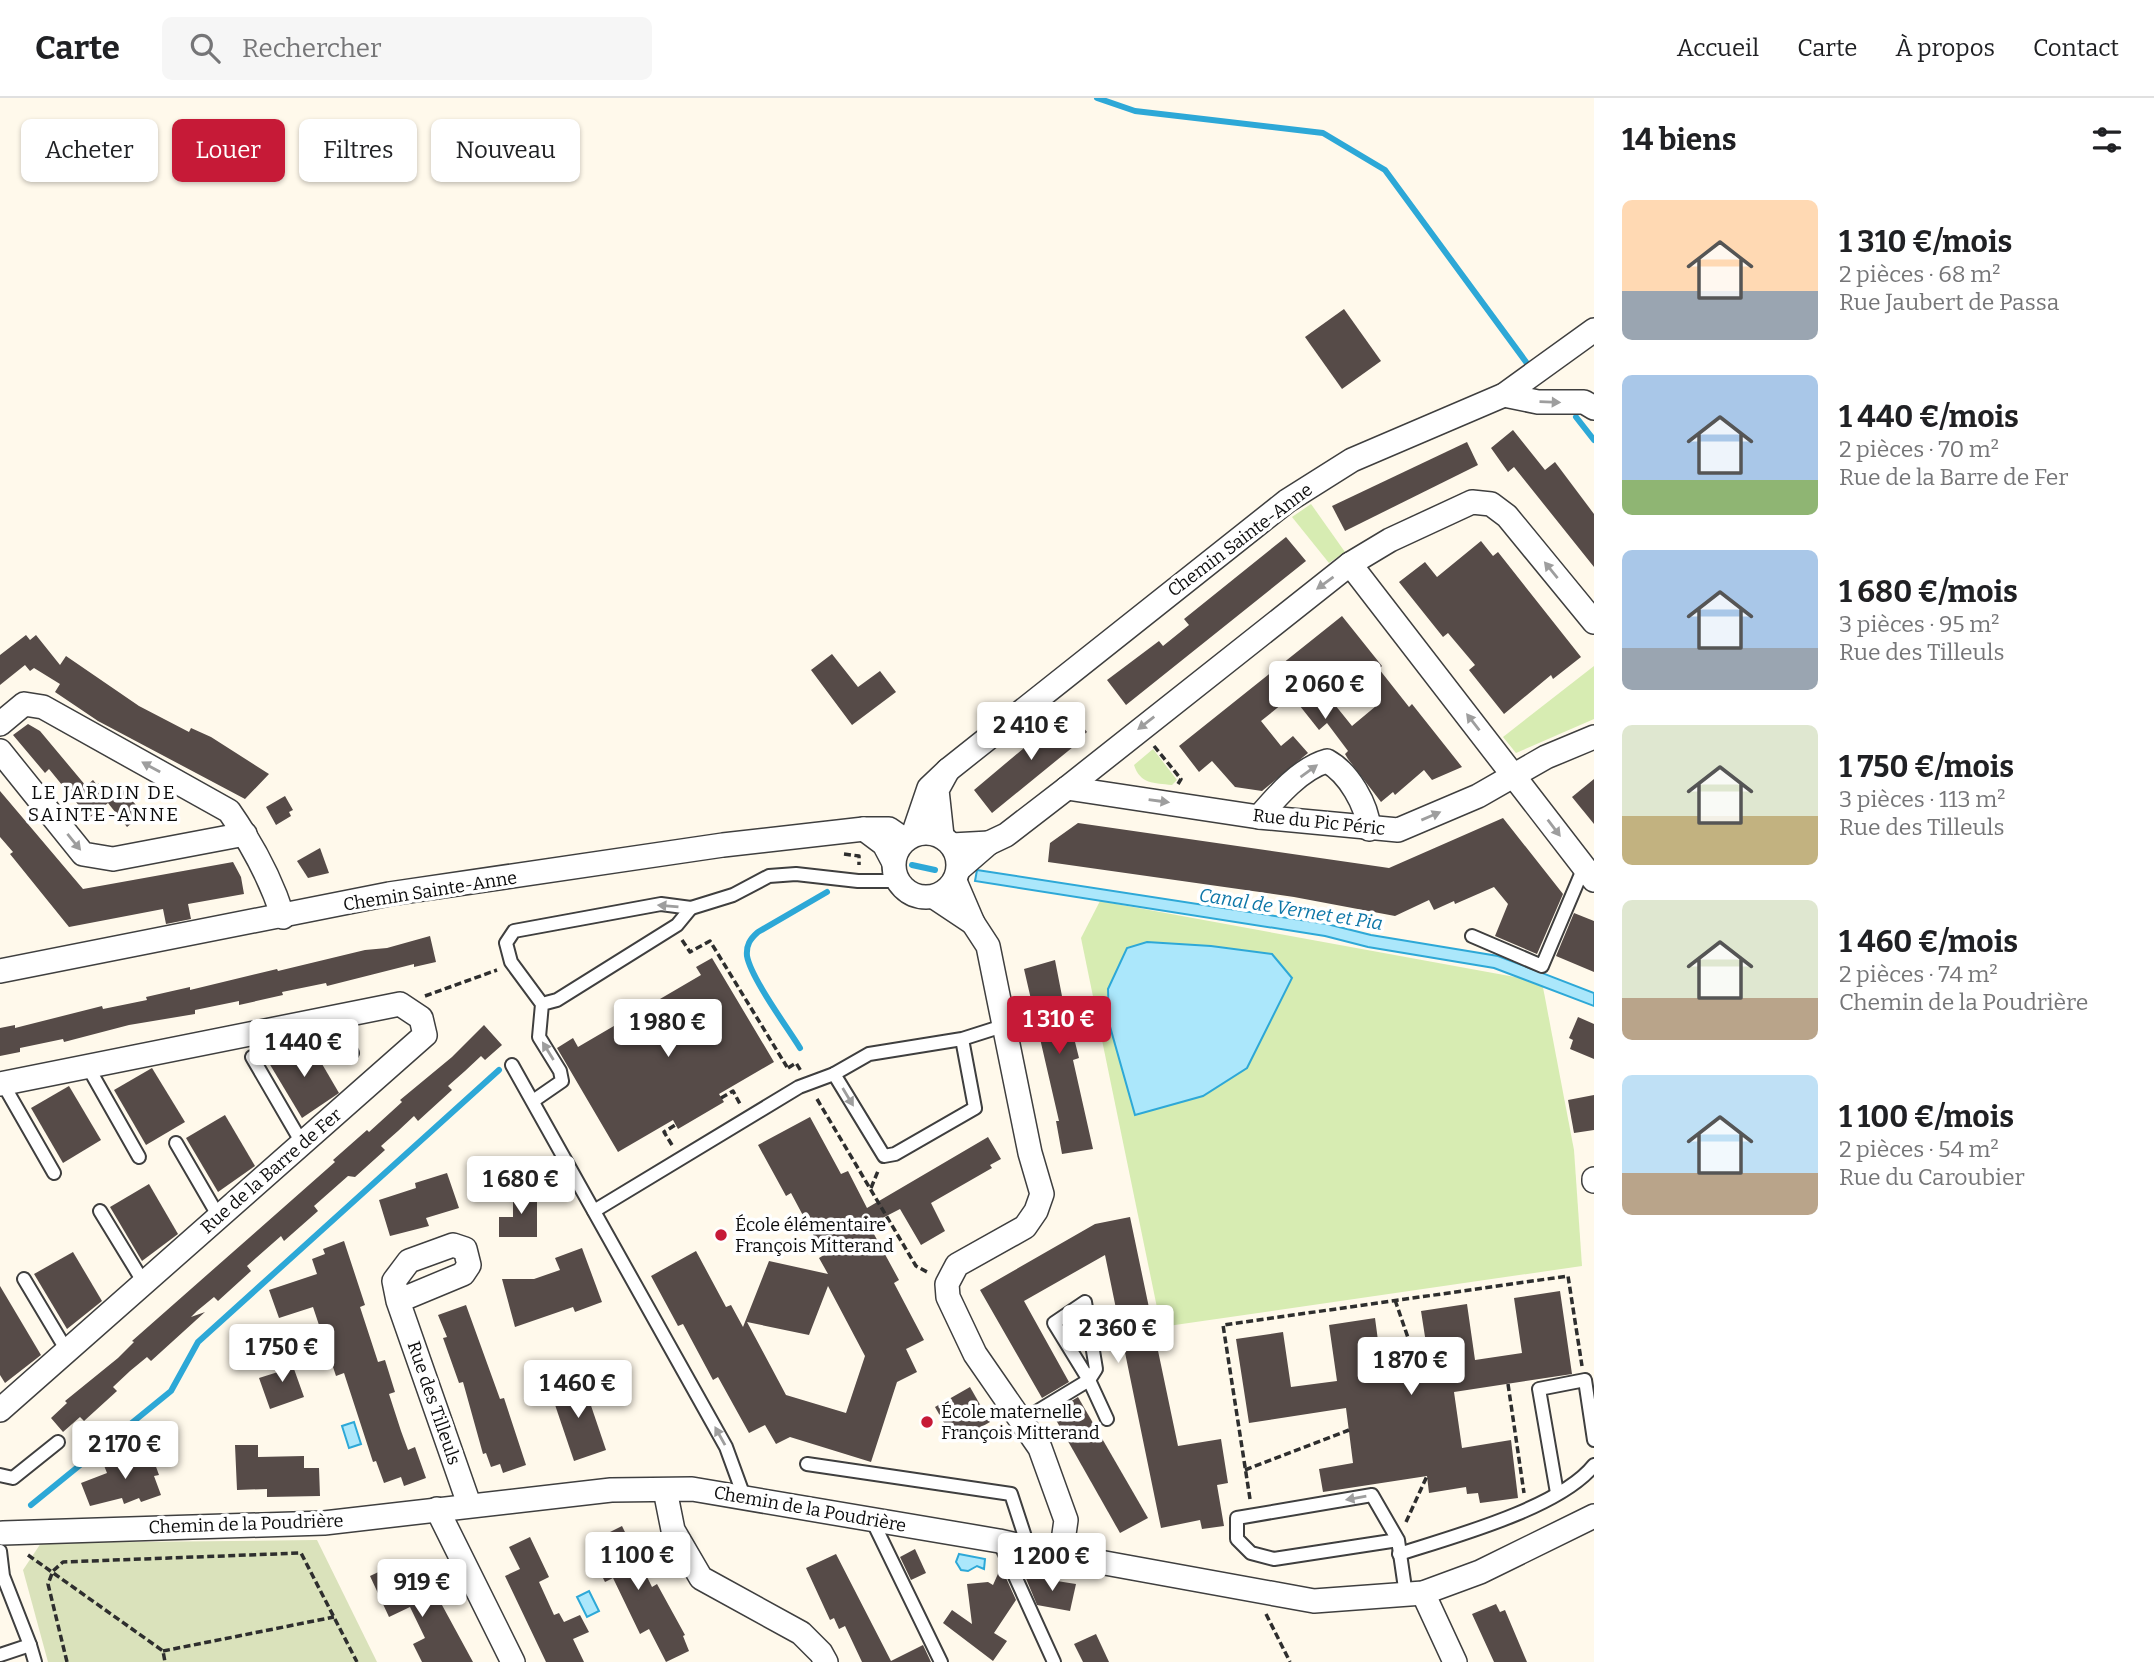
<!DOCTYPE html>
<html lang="fr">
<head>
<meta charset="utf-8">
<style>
  body { margin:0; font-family:Bitter,serif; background:#f6f6f6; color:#202124; height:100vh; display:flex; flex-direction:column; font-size:26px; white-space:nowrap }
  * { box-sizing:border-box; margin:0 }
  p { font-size:23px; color:#757577 }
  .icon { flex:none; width:38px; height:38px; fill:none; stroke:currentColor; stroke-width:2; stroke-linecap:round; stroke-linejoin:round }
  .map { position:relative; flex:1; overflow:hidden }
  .drawer { display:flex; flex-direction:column; background:#fff; width:560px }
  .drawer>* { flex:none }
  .guide { position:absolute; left:21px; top:21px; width:665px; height:63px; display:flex; gap:14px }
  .price { position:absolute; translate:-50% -60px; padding:0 16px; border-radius:7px; background:#fff; color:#222; font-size:23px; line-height:46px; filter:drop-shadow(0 2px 4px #0008) }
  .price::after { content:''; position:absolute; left:50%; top:42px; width:21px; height:16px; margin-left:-10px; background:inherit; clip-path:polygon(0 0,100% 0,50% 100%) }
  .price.on { background:#c61a37; color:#fff }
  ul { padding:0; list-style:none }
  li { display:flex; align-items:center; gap:21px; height:175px; padding:0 28px }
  li span { display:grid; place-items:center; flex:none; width:196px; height:140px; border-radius:10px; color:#555 }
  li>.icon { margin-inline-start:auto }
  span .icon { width:84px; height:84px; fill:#fffc; stroke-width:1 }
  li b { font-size:30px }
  h2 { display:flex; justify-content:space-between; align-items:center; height:84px; padding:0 28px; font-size:30px }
  .pill { padding:0 24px; border-radius:10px; background:#fff; box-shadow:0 2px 5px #0004; font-size:24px; line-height:63px }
  .pill.on { background:#c61a37; color:#fff }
  header { display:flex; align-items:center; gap:42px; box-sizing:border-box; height:98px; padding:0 35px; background:#fff; border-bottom:2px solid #e0e0e0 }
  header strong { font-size:33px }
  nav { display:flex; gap:38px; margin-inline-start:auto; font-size:24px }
  .search { width:490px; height:63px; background:#f6f6f6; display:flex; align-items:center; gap:18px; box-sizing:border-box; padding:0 24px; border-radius:10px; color:#757577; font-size:26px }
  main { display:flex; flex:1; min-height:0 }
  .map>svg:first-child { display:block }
</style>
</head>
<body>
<header>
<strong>Carte</strong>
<div class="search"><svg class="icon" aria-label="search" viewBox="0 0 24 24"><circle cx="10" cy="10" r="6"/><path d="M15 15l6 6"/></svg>Rechercher</div>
<nav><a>Accueil</a><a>Carte</a><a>À propos</a><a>Contact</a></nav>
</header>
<main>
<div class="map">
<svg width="1594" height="1564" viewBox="0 0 1594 1564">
  <rect width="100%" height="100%" fill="#fff9eb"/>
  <g fill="#d7ecb2">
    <polygon points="1311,406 1345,454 1329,465 1292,419"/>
    <polygon points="1594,568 1594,621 1516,655 1503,639"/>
    <path d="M1153 651 1177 682 1172 687C1154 685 1140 686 1134 667Z"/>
    <polygon points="1100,803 1542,884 1574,1052 1582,1168 1161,1229 1081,840"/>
  </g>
  <polygon fill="#dae2bb" points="317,1442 377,1564 48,1564 23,1472 41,1445"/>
  <g fill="#abe7fb" stroke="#2da8d7" stroke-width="2">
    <polygon points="977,772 1327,826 1371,837 1498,858 1594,895 1594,908 1494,870 1368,849 1325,838 975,783"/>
    <polygon points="1147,844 1211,848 1272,856 1292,880 1247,970 1203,998 1135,1017 1109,925 1108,891 1127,850"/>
    <polygon points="354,1324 361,1346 349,1350 342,1328"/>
    <polygon points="959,1456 985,1461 984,1471 977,1468 968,1473 961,1472 956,1464"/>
    <polygon points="589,1493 599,1513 587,1519 577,1499"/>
  </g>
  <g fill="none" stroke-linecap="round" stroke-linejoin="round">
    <g stroke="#2da8d7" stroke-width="6">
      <polyline points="1097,0 1135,13 1323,35 1385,72 1529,268"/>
      <polyline points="1576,319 1594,342"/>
      <polyline points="912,767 935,772"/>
      <path d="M800 950C787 929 751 880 747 858 746 847 750 841 758 834L827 794"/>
      <polyline points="31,1407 171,1293 198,1244 499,972"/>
    </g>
  </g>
  <g fill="#564b48" fill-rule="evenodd">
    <polygon points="1344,211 1381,263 1342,291 1305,239"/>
    <polygon points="1513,332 1545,372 1555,364 1594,416 1594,469 1514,369 1508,374 1491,350"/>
    <polygon points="1467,344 1478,367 1345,433 1332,408"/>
    <polygon points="1286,439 1306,463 1126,607 1107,582 1159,543 1163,548 1189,527 1184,521"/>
    <polygon points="1481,443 1493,458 1498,454 1581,559 1553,581 1551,577 1504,616 1469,572 1475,567 1448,535 1443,539 1399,484 1425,464 1437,479"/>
    <path d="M1342 518 1382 568 1379 571 1409 609 1412 606 1462 669 1432 682 1424 672 1395 697 1393 694 1381 704 1348 661 1345 656 1348 653 1327 625 1319 632 1292 598 1261 623 1281 648 1293 638 1308 655 1262 693 1235 689 1212 663 1199 674 1179 648ZM1340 563 1376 608 1352 628 1315 582Z"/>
    <polygon points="26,537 30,542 36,537 60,567 66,558 139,608 189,634 191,630 211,639 269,676 245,701 98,623 55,594 60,586 34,570 30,573 25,567 0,587 0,557"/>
    <polygon points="832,556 858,589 880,573 896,594 852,627 811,572"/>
    <polygon points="1069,612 1087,634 1071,647 1073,649 992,715 974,692"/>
    <polygon points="28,626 40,633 86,688 93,682 97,687 99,685 112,701 124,692 143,716 127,729 108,705 89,720 49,671 45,675 13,637"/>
    <polygon points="1594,681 1594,726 1572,699"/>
    <polygon points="0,693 83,791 233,764 241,779 244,796 188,806 191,821 166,826 163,811 69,829 10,756 13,754 0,739"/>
    <polygon points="285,698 293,712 289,714 291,718 276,727 266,709"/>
    <polygon points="1503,720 1563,796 1537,856 1495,838 1508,806 1494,789 1455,806 1454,803 1434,812 1429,802 1395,818 1294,799 1048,764 1050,745 1078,725 1389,770"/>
    <polygon points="320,750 329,775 308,780 297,763"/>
    <polygon points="1574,815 1594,823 1594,874 1556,858"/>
    <polygon points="430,838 436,864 414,869 414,866 327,888 326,885 282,894 283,897 239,907 239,903 195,912 195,916 129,927 64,944 63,941 20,950 20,954 0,958 0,930 15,927 15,930 102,908 103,911 147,902 146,899 190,889 190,892 277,871 278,873 365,852 387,850"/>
    <polygon points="712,860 774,964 719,996 724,1004 678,1031 673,1022 618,1054 557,950 573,940 578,949 701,877 696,869"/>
    <polygon points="1055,862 1068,929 1071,928 1079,960 1073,962 1093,1051 1062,1056 1056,1023 1059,1023 1024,871"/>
    <polygon points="1578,919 1594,926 1594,961 1570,951 1573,942 1569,940"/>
    <polygon points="484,927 502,947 485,962 481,958 465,973 448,988 452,992 418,1023 414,1018 398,1033 381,1048 385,1052 355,1079 348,1078 314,1108 318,1113 284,1143 281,1138 247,1168 251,1173 218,1203 214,1199 197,1213 191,1219 205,1214 151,1263 147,1259 130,1273 113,1289 117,1293 84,1323 80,1319 63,1334 51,1320 67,1305 65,1303 118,1260 134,1244 132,1243 335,1064 333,1062 367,1032 369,1034 402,1004 400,1002 452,959"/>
    <polygon points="308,942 339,995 302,1020 269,965"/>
    <polygon points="152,970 185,1024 146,1047 114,992"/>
    <polygon points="69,988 101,1042 63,1065 31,1010"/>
    <polygon points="1594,997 1594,1032 1574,1035 1568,1002"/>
    <polygon points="225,1017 255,1068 218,1094 186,1040"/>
    <path d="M810 1019 841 1076 848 1073 867 1110 988 1039 1001 1061 990 1067 992 1070 931 1105 945 1133 921 1147 900 1111 869 1127 899 1182 894 1185 924 1242 906 1251 917 1274 897 1284 871 1364 790 1339 776 1346 765 1327 749 1335 718 1279 713 1282 683 1226 678 1228 651 1178 696 1153 726 1209 731 1207 743 1229 769 1163 828 1176 819 1160 824 1157 791 1095 786 1098 758 1047ZM828 1188 865 1258 846 1315 786 1297 747 1224 809 1237Z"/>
    <polygon points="447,1075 459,1110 426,1120 429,1128 390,1138 379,1102 416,1090 415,1085"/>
    <polygon points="149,1086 178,1136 142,1163 110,1109"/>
    <polygon points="513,1092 537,1092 537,1139 499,1139 499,1119 513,1119"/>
    <polygon points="1130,1119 1178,1348 1221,1341 1228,1385 1217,1387 1224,1428 1202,1431 1200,1422 1161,1430 1105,1157 1024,1203 1069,1284 1042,1300 980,1192 1095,1126"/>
    <polygon points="344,1143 365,1207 360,1209 378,1264 385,1262 395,1294 389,1296 401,1333 408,1352 415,1349 426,1380 404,1388 401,1379 384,1385 376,1363 373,1364 344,1275 336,1278 313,1209 279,1220 269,1192 317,1176 312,1161 325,1156 323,1151"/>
    <polygon points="582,1150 602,1204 575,1214 573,1209 515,1229 502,1181 534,1181 560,1172 555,1160"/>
    <polygon points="73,1154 102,1203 67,1231 34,1176"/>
    <polygon points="0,1188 41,1257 5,1285 0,1277"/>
    <polygon points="1560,1193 1572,1276 1454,1294 1462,1350 1511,1342 1518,1400 1480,1405 1478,1395 1467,1396 1466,1389 1429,1395 1427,1378 1323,1394 1319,1371 1353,1365 1346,1310 1249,1325 1236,1241 1283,1234 1291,1289 1337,1283 1329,1227 1375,1220 1381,1265 1428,1258 1421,1213 1467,1206 1475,1262 1522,1255 1514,1200"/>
    <polygon points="466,1207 500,1301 504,1300 526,1367 503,1375 500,1366 491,1369 486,1355 483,1356 463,1284 459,1285 443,1240 447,1239 438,1217"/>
    <polygon points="289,1257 304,1299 270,1311 259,1280 278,1274 274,1262"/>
    <polygon points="582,1281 606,1352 574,1363 550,1292"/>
    <polygon points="970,1289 990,1324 955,1344 935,1309"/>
    <polygon points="1078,1299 1148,1420 1120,1435 1052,1315"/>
    <polygon points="235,1347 258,1347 258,1359 304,1358 304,1370 319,1370 320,1398 267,1399 267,1391 237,1392"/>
    <polygon points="150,1352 159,1377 154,1378 161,1397 141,1404 139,1400 124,1406 122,1400 90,1408 81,1385 107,1375 103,1365 119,1359 120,1363"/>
    <polygon points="622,1428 652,1489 657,1486 685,1537 683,1538 689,1553 666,1564 649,1531 640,1536 613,1480 605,1484 586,1446"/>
    <polygon points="530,1439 549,1479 539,1484 554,1517 559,1515 564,1524 580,1517 589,1534 573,1541 584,1564 546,1564 505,1478 520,1471 509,1449"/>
    <polygon points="915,1451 926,1475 911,1482 900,1459"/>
    <polygon points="836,1456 891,1563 923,1547 931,1564 862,1564 845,1528 839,1531 834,1520 830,1522 806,1470"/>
    <polygon points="391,1468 398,1483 404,1480 410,1491 418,1486 426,1501 436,1496 473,1564 422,1564 413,1546 425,1540 410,1509 389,1519 370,1478"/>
    <polygon points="1001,1469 1016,1502 994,1535 1007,1543 993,1563 943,1525 952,1512 972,1526 967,1486 988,1484 993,1487"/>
    <polygon points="1025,1478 1076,1486 1070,1513 1037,1507"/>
    <polygon points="1496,1506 1500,1514 1505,1512 1527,1564 1494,1564 1472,1516"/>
    <polygon points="1096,1536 1109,1564 1083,1564 1074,1546"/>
  </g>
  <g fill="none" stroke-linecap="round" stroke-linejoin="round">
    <defs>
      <g id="service">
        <polyline points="691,810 733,797 769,778 796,776 858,783 897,783"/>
        <polyline points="1472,838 1542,868 1584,769"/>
        <polyline points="333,920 352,955"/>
        <polyline points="962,941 975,1010 895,1056 884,1058 834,976 869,956 962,941 1006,927"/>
        <polyline points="252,959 302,1045"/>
        <polyline points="512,967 726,1349 745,1401"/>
        <polyline points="88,969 139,1059"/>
        <polyline points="3,986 54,1075"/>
        <polyline points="533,1003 562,983 560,973 539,939 542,906 557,902 677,827 691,810 661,806 514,833 506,845 511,864 542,906"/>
        <polyline points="176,1045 219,1119"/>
        <polyline points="100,1113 144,1185"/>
        <polyline points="594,1113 799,989 834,976"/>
        <polyline points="24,1181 67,1253"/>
        <polygon points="1085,1204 1096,1271 1089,1282 1054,1225"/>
        <polyline points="1023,1322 1089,1282 1107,1321"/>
        <polyline points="807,1366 1011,1396 1028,1448"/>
        <polyline points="0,1377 13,1380 58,1344"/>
        <polyline points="1557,1395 1539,1291 1585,1282 1594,1342"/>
        <polyline points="872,1422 941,1564"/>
        <polyline points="1398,1442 1274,1461 1251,1455 1237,1441 1237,1420 1372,1397 1398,1442 1406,1497"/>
        <polyline points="999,1443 1054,1564"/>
        <polyline points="0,1453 3,1478 30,1547 0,1557"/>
        <path d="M1399 1456C1452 1439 1560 1410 1594 1367"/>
        <polyline points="30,1547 35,1564"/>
      </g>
      <g id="minor">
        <polyline points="1504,297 1538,304 1584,304 1594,310"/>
        <polyline points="1350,466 1594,782"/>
        <path d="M0 626 24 606 43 609 229 713C252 746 271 781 283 819"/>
        <polyline points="0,653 83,756 113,761 245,736"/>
        <polyline points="948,672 1287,403 1352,362 1504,297 1594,232"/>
        <polyline points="1067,690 1259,719 1398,732 1478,698 1546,659 1594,639"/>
        <path d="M1259 719C1277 698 1301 670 1327 663 1349 675 1367 707 1369 731"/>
        <circle cx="926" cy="767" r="32"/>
        <polyline points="913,737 929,690 948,672 937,692 942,738"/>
        <polyline points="989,745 1006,737 1067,690 1350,466 1390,442 1472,404 1491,406 1507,418 1594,524"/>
        <polyline points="952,747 989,745 959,771"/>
        <polyline points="893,763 884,746 864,731 889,731 905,742"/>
        <polyline points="934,799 973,825 955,783"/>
        <polyline points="973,825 988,848 1030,1055 1042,1096 1036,1113 1025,1129 957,1167 947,1186 948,1199 975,1256 1040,1350 1066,1422 1061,1457"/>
        <polyline points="0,873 389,796 723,747 864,731"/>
        <polyline points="0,986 400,906 421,920 425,937 0,1312"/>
        <polyline points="1594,1081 1594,1083"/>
        <polyline points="398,1203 463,1176 469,1167 465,1151 453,1147 409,1163 394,1183 398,1203 469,1406"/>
        <polyline points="665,1392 673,1432 701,1480 801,1535 821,1555 826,1564"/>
        <polyline points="437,1411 513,1564"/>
        <polyline points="3,1435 324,1425 611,1392 692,1391 999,1443 1061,1457 1314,1503 1423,1495 1480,1474 1594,1418"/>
        <polyline points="1423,1495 1455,1564"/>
      </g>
    </defs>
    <use href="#service" stroke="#3f3f3f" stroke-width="16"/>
    <use href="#minor" stroke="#3f3f3f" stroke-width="26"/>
    <g stroke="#2e2e2e" stroke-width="3.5" stroke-dasharray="7 3.5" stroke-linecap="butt">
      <polyline points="1154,648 1181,681 1178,686"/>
      <polyline points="844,756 859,758 859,767"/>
      <polyline points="682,842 690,854 710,843 787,969"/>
      <polyline points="425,898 497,872"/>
      <polyline points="788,970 796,965 801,973"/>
      <polyline points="721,1000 733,993 740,1006"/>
      <polyline points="817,1001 916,1168 929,1175"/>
      <polyline points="672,1047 664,1034 675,1027"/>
      <polyline points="871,1090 878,1073"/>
      <polyline points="1395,1202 1415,1260"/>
      <polyline points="1508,1286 1524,1395"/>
      <polyline points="1245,1372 1349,1332"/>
      <polyline points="1250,1401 1223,1227 1568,1178 1582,1268"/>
      <polyline points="1406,1424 1427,1378"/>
      <polyline points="28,1457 163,1553 165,1564"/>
      <polyline points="1266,1516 1290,1564"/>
      <polyline points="163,1553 334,1519"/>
      <polyline points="67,1564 48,1486 53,1473 63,1464 301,1455 357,1564"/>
    </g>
    <use href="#service" stroke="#fff" stroke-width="12"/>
    <use href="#minor" stroke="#fff" stroke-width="23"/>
  </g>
  <defs><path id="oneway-solid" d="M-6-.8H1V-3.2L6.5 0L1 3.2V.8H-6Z" transform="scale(1.75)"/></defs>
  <g fill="#9e9e9e">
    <use href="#oneway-solid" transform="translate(1550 304) rotate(2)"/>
    <use href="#oneway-solid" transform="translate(1551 472) rotate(-129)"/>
    <use href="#oneway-solid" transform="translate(1325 485) rotate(144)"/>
    <use href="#oneway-solid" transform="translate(1473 624) rotate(-128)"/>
    <use href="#oneway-solid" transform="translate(1146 625) rotate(142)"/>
    <use href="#oneway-solid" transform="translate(151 669) rotate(-151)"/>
    <use href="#oneway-solid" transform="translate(1309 673) rotate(-36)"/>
    <use href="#oneway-solid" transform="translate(1159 703) rotate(8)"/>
    <use href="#oneway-solid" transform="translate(1431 718) rotate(-23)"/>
    <use href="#oneway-solid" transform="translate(1554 730) rotate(53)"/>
    <use href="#oneway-solid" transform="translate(74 744) rotate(51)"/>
    <use href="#oneway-solid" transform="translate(668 808) rotate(-175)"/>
    <use href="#oneway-solid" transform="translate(548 953) rotate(-122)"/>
    <use href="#oneway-solid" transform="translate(848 999) rotate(59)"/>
    <use href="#oneway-solid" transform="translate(720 1338) rotate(-119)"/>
    <use href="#oneway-solid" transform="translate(1356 1400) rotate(170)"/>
  </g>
  <g fill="#c61a37" stroke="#fff" stroke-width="2.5">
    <circle cx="721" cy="1137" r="7"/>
    <circle cx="927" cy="1324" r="7"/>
  </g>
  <g text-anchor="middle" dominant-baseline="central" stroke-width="7" stroke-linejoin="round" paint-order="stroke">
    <g font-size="18" fill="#0c0c0c" stroke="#fff">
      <text transform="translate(1240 442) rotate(-37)">Chemin Sainte-Anne</text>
      <text transform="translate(1319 724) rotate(6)">Rue du Pic Péric</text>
      <text transform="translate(430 793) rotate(-9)">Chemin Sainte-Anne</text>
      <text transform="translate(271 1073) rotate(-41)">Rue de la Barre de Fer</text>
      <text transform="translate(434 1305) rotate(71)">Rue des Tilleuls</text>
      <text transform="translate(810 1411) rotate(10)">Chemin de la Poudrière</text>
      <text transform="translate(246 1426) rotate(-2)">Chemin de la Poudrière</text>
    </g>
    <g font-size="18" fill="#0c0c0c" stroke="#fff" text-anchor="start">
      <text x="735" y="1127">École élémentaire<tspan x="735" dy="21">François Mitterand</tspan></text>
      <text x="941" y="1314">École maternelle<tspan x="941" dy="21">François Mitterand</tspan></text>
    </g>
    <g font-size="19" letter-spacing="2" fill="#0c0c0c" stroke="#fff">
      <text x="104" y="694">LE JARDIN DE<tspan x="104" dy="22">SAINTE-ANNE</tspan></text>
    </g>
    <g font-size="19" font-style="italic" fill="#0d76a7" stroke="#fff">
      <text transform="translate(1291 811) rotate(9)">Canal de Vernet et Pia</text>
    </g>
  </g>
</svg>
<b class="price" style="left:1325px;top:623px">2 060 €</b>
<b class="price" style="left:1031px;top:664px">2 410 €</b>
<b class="price on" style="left:1059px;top:958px">1 310 €</b>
<b class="price" style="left:668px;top:961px">1 980 €</b>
<b class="price" style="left:304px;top:981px">1 440 €</b>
<b class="price" style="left:521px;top:1118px">1 680 €</b>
<b class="price" style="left:1118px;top:1267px">2 360 €</b>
<b class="price" style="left:282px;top:1286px">1 750 €</b>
<b class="price" style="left:1411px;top:1299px">1 870 €</b>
<b class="price" style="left:578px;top:1322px">1 460 €</b>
<b class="price" style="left:125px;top:1383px">2 170 €</b>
<b class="price" style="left:638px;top:1494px">1 100 €</b>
<b class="price" style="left:1052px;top:1495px">1 200 €</b>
<b class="price" style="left:422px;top:1521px">919 €</b>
<div class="guide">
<a class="pill">Acheter</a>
<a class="pill on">Louer</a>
<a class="pill">Filtres</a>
<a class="pill">Nouveau</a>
</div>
</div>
<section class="drawer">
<h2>14 biens<svg class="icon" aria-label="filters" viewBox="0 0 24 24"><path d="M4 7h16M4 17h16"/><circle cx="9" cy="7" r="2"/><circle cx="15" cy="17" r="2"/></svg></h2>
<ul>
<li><span style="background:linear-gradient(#ffd9b3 65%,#9aa5b1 0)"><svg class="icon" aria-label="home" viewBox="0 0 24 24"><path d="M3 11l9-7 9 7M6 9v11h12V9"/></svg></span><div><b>1 310 €/mois</b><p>2 pièces · 68 m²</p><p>Rue Jaubert de Passa</p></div></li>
<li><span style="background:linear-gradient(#a9c7e8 75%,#8fb573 0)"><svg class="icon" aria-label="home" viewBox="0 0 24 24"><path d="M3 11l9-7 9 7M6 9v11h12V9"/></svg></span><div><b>1 440 €/mois</b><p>2 pièces · 70 m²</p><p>Rue de la Barre de Fer</p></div></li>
<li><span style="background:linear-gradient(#a9c7e8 70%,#9aa5b1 0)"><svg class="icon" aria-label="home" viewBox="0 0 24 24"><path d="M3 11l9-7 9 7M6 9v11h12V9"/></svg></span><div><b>1 680 €/mois</b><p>3 pièces · 95 m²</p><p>Rue des Tilleuls</p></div></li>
<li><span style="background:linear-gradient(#dfe7d0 65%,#c2b280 0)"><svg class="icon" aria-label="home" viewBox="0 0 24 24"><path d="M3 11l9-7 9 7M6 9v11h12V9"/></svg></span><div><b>1 750 €/mois</b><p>3 pièces · 113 m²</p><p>Rue des Tilleuls</p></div></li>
<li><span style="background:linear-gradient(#dfe7d0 70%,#b9a48a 0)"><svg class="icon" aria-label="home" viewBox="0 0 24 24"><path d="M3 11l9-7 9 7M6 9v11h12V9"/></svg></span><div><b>1 460 €/mois</b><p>2 pièces · 74 m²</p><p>Chemin de la Poudrière</p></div></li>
<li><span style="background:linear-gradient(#bfe0f5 70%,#b9a48a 0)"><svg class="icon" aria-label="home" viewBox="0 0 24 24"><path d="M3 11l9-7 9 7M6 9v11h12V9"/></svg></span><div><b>1 100 €/mois</b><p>2 pièces · 54 m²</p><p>Rue du Caroubier</p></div></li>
</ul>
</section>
</main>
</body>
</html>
